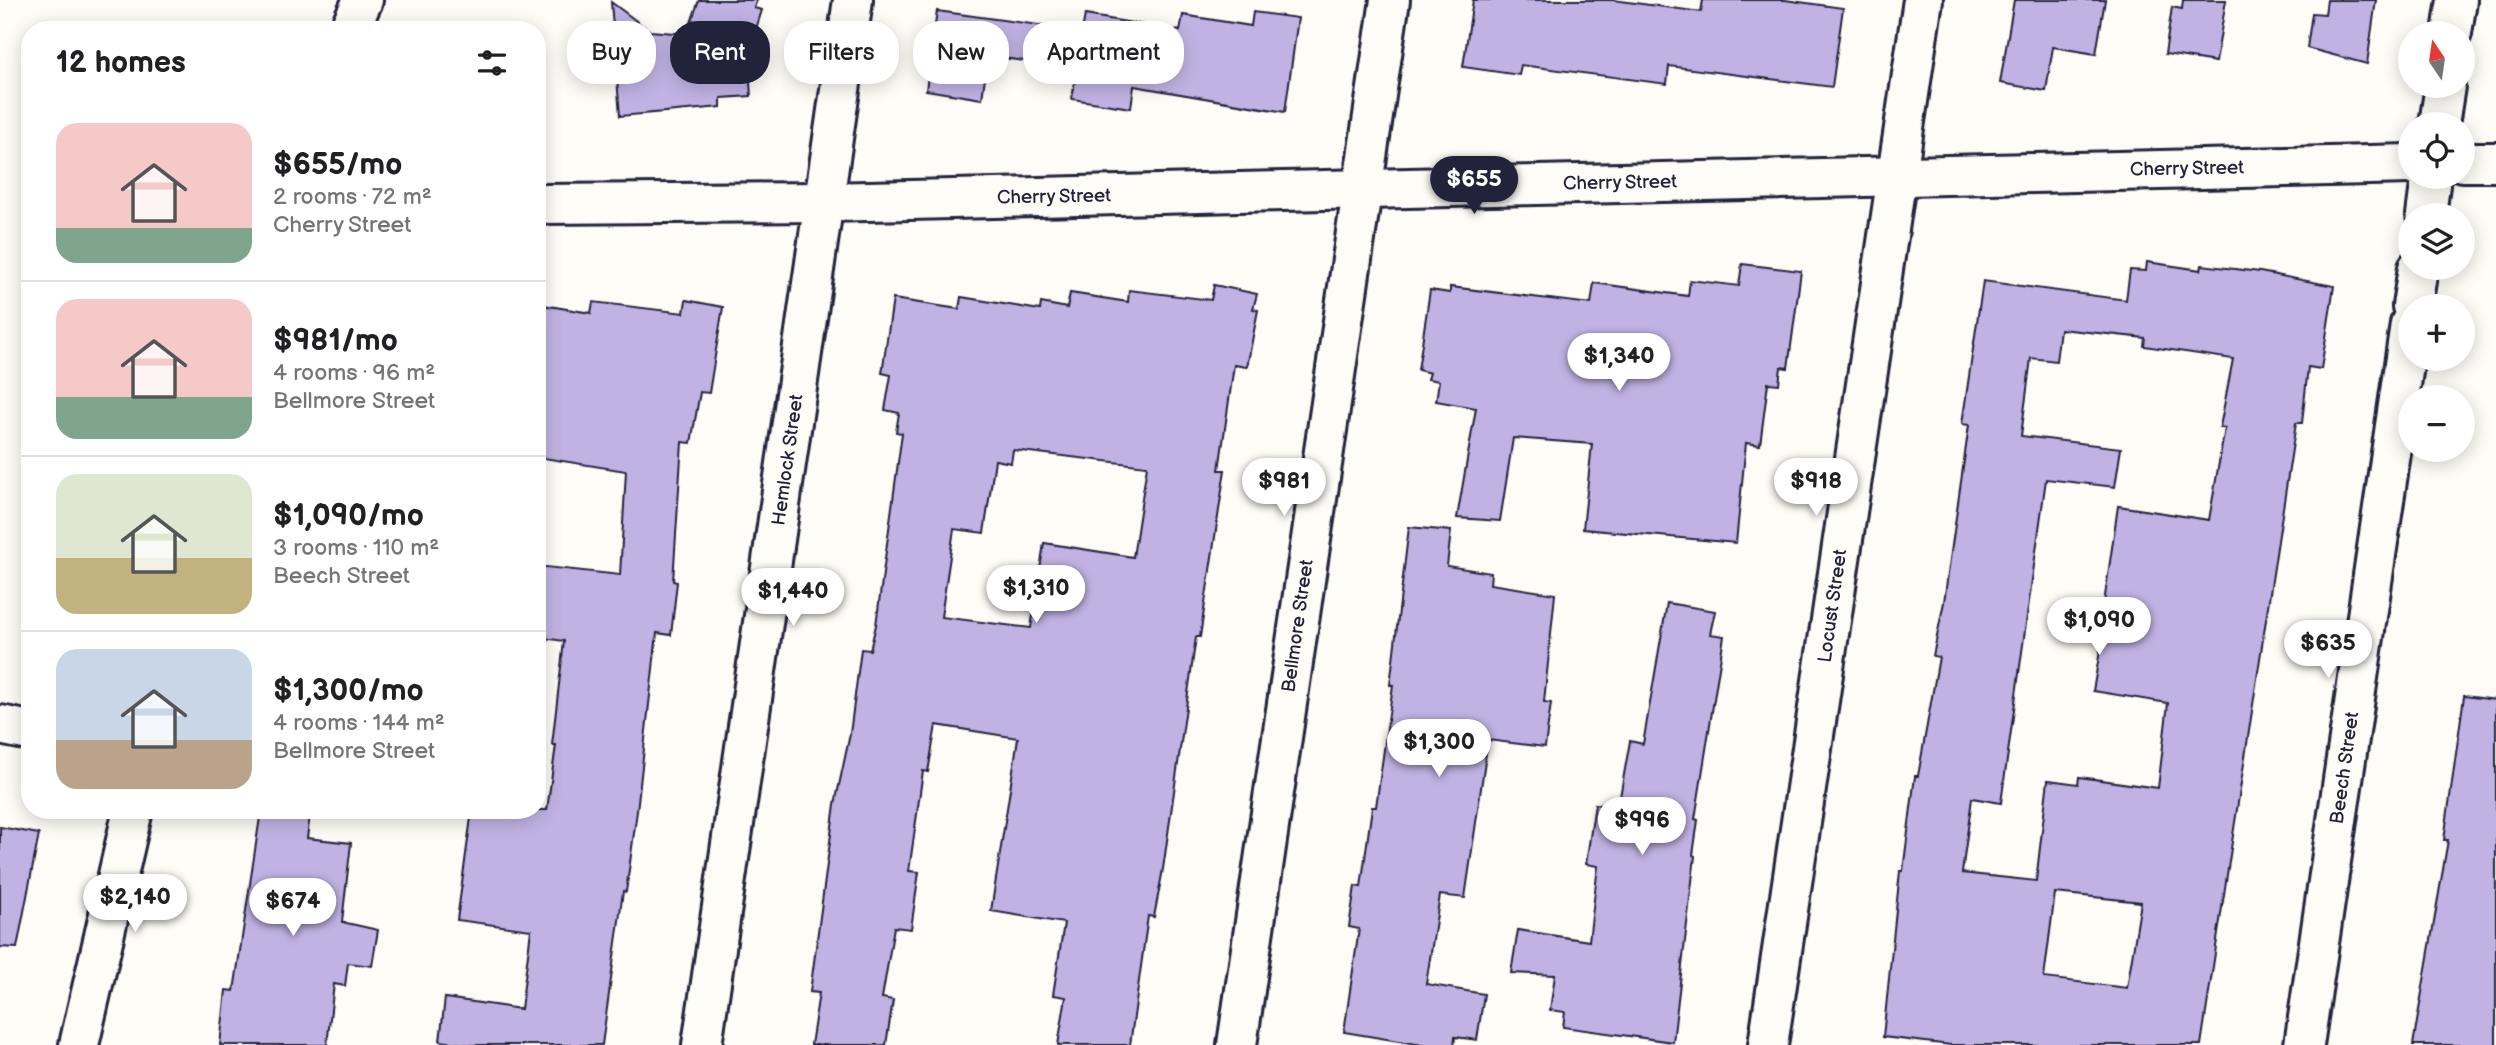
<!DOCTYPE html>
<html lang="en">
<head>
<meta charset="utf-8">
<style>
  body { margin:0; font-family:"Balsamiq Sans",sans-serif; background:#f6f6f6; color:#202124; height:100vh; display:flex; flex-direction:column; font-size:26px; white-space:nowrap }
  * { box-sizing:border-box; margin:0 }
  p { font-size:23px; color:#757577 }
  .icon { flex:none; width:38px; height:38px; fill:none; stroke:currentColor; stroke-width:2; stroke-linecap:round; stroke-linejoin:round }
  .map { position:relative; flex:1; overflow:hidden }
  .sheet { position:absolute; left:21px; top:21px; width:525px; height:798px; display:flex; flex-direction:column; background:#fff; border-radius:28px; box-shadow:0 4px 18px #0003 }
  .sheet>* { flex:none }
  .guide { position:absolute; left:567px; top:21px; width:665px; height:63px; display:flex; gap:14px }
  .needle { width:46px; rotate:347deg }
  .controls { position:absolute; left:2398px; top:21px; display:grid; gap:14px }
  .controls a { display:grid; place-items:center; width:77px; height:77px; border-radius:50%; background:#fff; box-shadow:0 4px 18px #0003; font-size:35px }
  .price { position:absolute; translate:-50% -60px; padding:0 16px; border-radius:24px; background:#fff; color:#222; font-size:23px; line-height:46px; filter:drop-shadow(0 2px 4px #0008) }
  .price::after { content:''; position:absolute; left:50%; top:42px; width:21px; height:16px; margin-left:-10px; background:inherit; clip-path:polygon(0 0,100% 0,50% 100%) }
  .price.active { background:#22223b; color:#fff }
  ul { padding:0; list-style:none }
  li { display:flex; align-items:center; gap:21px; height:175px; padding:0 35px }
  li+li { border-top:2px solid #e0e0e0 }
  li span { display:grid; place-items:center; flex:none; width:196px; height:140px; border-radius:21px; color:#555 }
  li>.icon { margin-inline-start:auto }
  span .icon { width:84px; height:84px; fill:#fffc; stroke-width:1 }
  li b { font-size:30px }
  h2 { display:flex; justify-content:space-between; align-items:center; height:84px; padding:0 35px; font-size:30px }
  .tag { padding:0 24px; border-radius:28px; background:#fff; box-shadow:0 4px 18px #0003; font-size:24px; line-height:63px }
  .tag.active { background:#22223b; color:#fff }
  .map>svg:first-child { display:block }
</style>
</head>
<body>
<div class="map">
<svg width="2496" height="1045" viewBox="0 0 2496 1045">
  <rect width="100%" height="100%" fill="#fdfcf7"/>
  <filter id="ink" filterUnits="userSpaceOnUse"><feTurbulence type="fractalNoise" baseFrequency=".0143" numOctaves="2"/><feDisplacementMap in="SourceGraphic" scale="14" xChannelSelector="R" yChannelSelector="G"/><feConvolveMatrix kernelMatrix="1 2 1 2 8 2 1 2 1" color-interpolation-filters="sRGB"/></filter>
  <g filter="url(#ink)">
    <g fill="#c0b3e4" stroke="#22223b" stroke-width="2" fill-rule="evenodd">
      <polygon points="699,0 757,0 754,8 762,10 748,54 751,96 721,98 721,107 620,116 611,2 650,31 687,34"/>
      <polygon points="1473,0 1613,0 1701,12 1703,0 1785,0 1843,8 1832,87 1669,66 1667,84 1521,65 1519,75 1463,67"/>
      <polygon points="2014,0 2105,0 2096,54 2053,47 2046,91 2000,83"/>
      <polygon points="2183,0 2226,0 2216,62 2165,54 2172,7 2182,9"/>
      <polygon points="2327,0 2376,0 2367,64 2307,48 2312,13 2325,14"/>
      <polygon points="937,11 1082,31 1085,15 1180,31 1183,15 1251,26 1253,12 1298,18 1285,112 1134,86 1131,108 1072,99 1077,68 988,56 982,99 926,90"/>
      <path d="M2147 262 2201 270 2202 265 2260 272 2334 286 2321 369 2308 367 2302 423H2296L2201 1045H1951L1883 1037 1900 871H1903L1915 776H1918L1939 657 1933 656 1944 602 1969 425 1962 424 1983 281 2126 300 2130 270 2146 271ZM2060 329 2145 338 2144 346 2233 359 2220 427 2225 428 2209 520 2118 506 2103 610H2107L2093 691 2168 703 2158 788 2079 777 2078 784 2048 780 2036 881 1962 873 1972 798 2001 803 2046 479 2115 487 2121 448 2021 436 2031 358 2056 361ZM2055 893 2141 902 2127 988 2044 978Z"/>
      <polygon points="1742,264 1801,271 1788,368 1781,367 1779,384 1768,383 1760,445 1746,443 1736,543 1583,529 1592,444 1513,438 1500,521 1457,518 1476,408 1436,401 1439,381 1428,379 1430,373 1418,370 1430,290 1450,293 1450,287 1591,304 1594,283 1688,296 1690,280 1739,286"/>
      <path d="M1214 285 1257 294 1253 309 1258 310 1247 367 1234 365 1219 470H1225L1216 530 1200 637H1196L1163 869 1154 917 1148 916 1130 1045H1058L1066 997 1053 995 1064 923 991 911 1018 738 936 725 928 772 923 771 909 871 919 872 911 929 894 927 882 998 893 1000 886 1045H811L819 993 810 992 835 804 850 734 861 649 870 650 876 625 902 433 896 432 899 413 885 410 891 375 882 373 893 299 959 309 961 297 1040 310 1041 303 1067 308 1070 293 1128 302 1129 290 1211 300ZM1013 450 1147 466 1133 557 1044 543 1031 628 941 617 954 529 984 533 995 460 1011 463Z"/>
      <polygon points="686,300 723,307 709,393 700,392 691,443 682,442 673,581 677,582 671,635 657,633 637,811 626,892 623,891 602,1045 471,1045 440,1041 445,998 521,1009 531,930 457,920 472,810 547,810 556,745 552,745 564,641 537,637 537,566 620,575 626,471 537,457 537,304 591,313 593,302 684,313"/>
      <polygon points="1409,527 1451,531 1447,566 1491,573 1490,584 1555,594 1544,702 1551,703 1545,747 1488,740 1465,898 1440,895 1426,984 1484,994 1477,1040 1455,1037 1454,1045 1423,1045 1344,1032 1359,929 1349,927 1355,886 1361,887 1372,807 1376,807 1393,685 1390,685"/>
      <polygon points="1667,603 1715,611 1710,634 1724,636 1695,819 1698,820 1693,855 1695,856 1673,1042 1563,1027 1565,1012 1550,1010 1555,975 1511,973 1518,930 1589,941 1598,866 1586,864 1595,804 1618,808 1630,741 1643,744"/>
      <polygon points="2464,696 2496,700 2496,1045 2413,1045 2448,840 2444,840"/>
      <polygon points="261,810 310,815 307,838 351,843 342,922 378,930 372,966 348,963 345,986 334,984 327,1045 220,1045 226,990 234,991"/>
      <polygon points="0,827 39,834 17,948 0,947"/>
    </g>
    <g fill="none" stroke-linecap="round" stroke-linejoin="round">
      <defs>
        <g id="street">
          <polyline points="2452,33 2457,0"/>
          <polyline points="2439,124 2445,86"/>
          <polyline points="2462,162 2496,162"/>
          <polyline points="537,204 826,202 2410,164"/>
          <polyline points="2426,215 2431,177"/>
          <polyline points="2412,306 2418,268"/>
          <polyline points="0,725 30,731"/>
          <polyline points="702,1045 853,0"/>
          <polyline points="1237,1045 1390,0"/>
          <polyline points="1768,1045 1923,0"/>
          <polyline points="2304,1045 2410,324"/>
        </g>
        <g id="secondary">
          <polyline points="349,30 363,0"/>
          <polyline points="79,1045 133,810"/>
        </g>
      </defs>
      <use href="#street" stroke="#22223b" stroke-width="44"/>
      <use href="#secondary" stroke="#22223b" stroke-width="44"/>
      <use href="#street" stroke="#fdfcf7" stroke-width="38"/>
      <use href="#secondary" stroke="#fdfcf7" stroke-width="38"/>
    </g>
  </g>
  <g text-anchor="middle" dominant-baseline="central" stroke-width="5" stroke-linejoin="round" paint-order="stroke">
    <g font-size="19" fill="#22223b" stroke="#fdfcf7">
      <text transform="translate(2187 169) rotate(-1)">Cherry Street</text>
      <text transform="translate(1620 183) rotate(-1)">Cherry Street</text>
      <text transform="translate(1054 197) rotate(-1)">Cherry Street</text>
      <text transform="translate(788 460) rotate(-82)">Hemlock Street</text>
      <text transform="translate(1833 606) rotate(-82)">Locust Street</text>
      <text transform="translate(1298 626) rotate(-82)">Bellmore Street</text>
      <text transform="translate(2345 768) rotate(-82)">Beech Street</text>
    </g>
  </g>
</svg>
<div class="controls">
<a><svg class="needle" viewBox="-14 -14 28 28"><path d="M0-13l5 13h-10z" fill="#e53935"/><path d="M0 13l5-13h-10z" fill="#757577"/></svg></a>
<a><svg class="icon" aria-label="locate" viewBox="0 0 24 24"><circle cx="12" cy="12" r="6"/><path d="M12 2v4M12 18v4M2 12h4M18 12h4"/></svg></a>
<a><svg class="icon" aria-label="layers" viewBox="0 0 24 24"><path d="M12 4l9 5-9 5-9-5zM3 14l9 5 9-5"/></svg></a>
<a>+</a>
<a>−</a>
</div>
<b class="price active" style="left:1474px;top:216px">$655</b>
<b class="price" style="left:1619px;top:393px">$1,340</b>
<b class="price" style="left:1284px;top:518px">$981</b>
<b class="price" style="left:1816px;top:518px">$918</b>
<b class="price" style="left:1036px;top:625px">$1,310</b>
<b class="price" style="left:793px;top:628px">$1,440</b>
<b class="price" style="left:2099px;top:657px">$1,090</b>
<b class="price" style="left:2328px;top:680px">$635</b>
<b class="price" style="left:1439px;top:779px">$1,300</b>
<b class="price" style="left:1642px;top:857px">$996</b>
<b class="price" style="left:135px;top:934px">$2,140</b>
<b class="price" style="left:293px;top:938px">$674</b>
<div class="guide">
<a class="tag">Buy</a>
<a class="tag active">Rent</a>
<a class="tag">Filters</a>
<a class="tag">New</a>
<a class="tag">Apartment</a>
</div>
<section class="sheet">
<h2>12 homes<svg class="icon" aria-label="filters" viewBox="0 0 24 24"><path d="M4 7h16M4 17h16"/><circle cx="9" cy="7" r="2"/><circle cx="15" cy="17" r="2"/></svg></h2>
<ul>
<li><span style="background:linear-gradient(#f6c9c9 75%,#7fa58c 0)"><svg class="icon" aria-label="home" viewBox="0 0 24 24"><path d="M3 11l9-7 9 7M6 9v11h12V9"/></svg></span><div><b>$655/mo</b><p>2 rooms · 72 m²</p><p>Cherry Street</p></div></li>
<li><span style="background:linear-gradient(#f6c9c9 70%,#7fa58c 0)"><svg class="icon" aria-label="home" viewBox="0 0 24 24"><path d="M3 11l9-7 9 7M6 9v11h12V9"/></svg></span><div><b>$981/mo</b><p>4 rooms · 96 m²</p><p>Bellmore Street</p></div></li>
<li><span style="background:linear-gradient(#dfe7d0 60%,#c2b280 0)"><svg class="icon" aria-label="home" viewBox="0 0 24 24"><path d="M3 11l9-7 9 7M6 9v11h12V9"/></svg></span><div><b>$1,090/mo</b><p>3 rooms · 110 m²</p><p>Beech Street</p></div></li>
<li><span style="background:linear-gradient(#c9d6e8 65%,#b9a48a 0)"><svg class="icon" aria-label="home" viewBox="0 0 24 24"><path d="M3 11l9-7 9 7M6 9v11h12V9"/></svg></span><div><b>$1,300/mo</b><p>4 rooms · 144 m²</p><p>Bellmore Street</p></div></li>
</ul>
</section>
</div>
</body>
</html>
